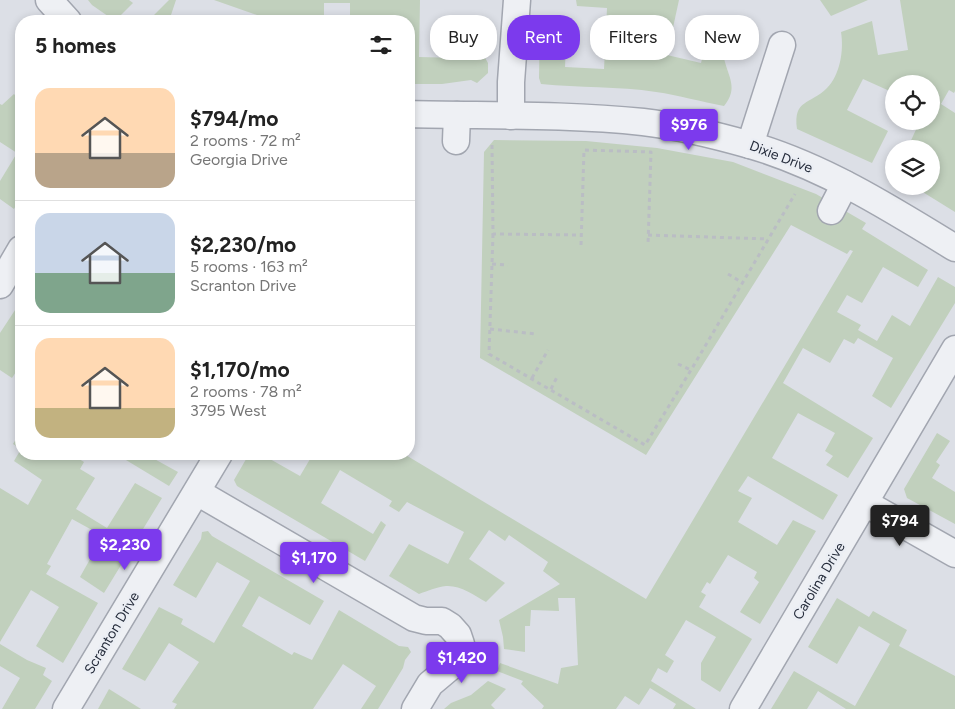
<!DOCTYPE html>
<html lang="en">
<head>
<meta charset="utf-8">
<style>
  body { margin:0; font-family:Figtree,sans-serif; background:#f2f2f2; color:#222; height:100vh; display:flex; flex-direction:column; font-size:19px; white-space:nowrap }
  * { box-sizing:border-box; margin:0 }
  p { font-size:16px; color:#767676 }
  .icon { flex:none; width:28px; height:28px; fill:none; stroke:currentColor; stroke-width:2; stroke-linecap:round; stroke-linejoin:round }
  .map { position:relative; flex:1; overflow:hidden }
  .side { position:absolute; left:15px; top:15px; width:400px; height:445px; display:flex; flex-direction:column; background:#fff; border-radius:20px; box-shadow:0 2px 8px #0003 }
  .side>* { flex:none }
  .guide { position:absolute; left:430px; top:15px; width:450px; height:45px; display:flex; gap:10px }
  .tools { position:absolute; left:885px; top:75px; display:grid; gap:10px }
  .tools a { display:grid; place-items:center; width:55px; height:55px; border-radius:50%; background:#fff; box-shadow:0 2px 8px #0003; font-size:25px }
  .price { position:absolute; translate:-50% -42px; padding:0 11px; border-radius:5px; background:#7c3aed; color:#fff; font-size:16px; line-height:32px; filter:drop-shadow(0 1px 2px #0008) }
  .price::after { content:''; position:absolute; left:50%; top:30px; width:15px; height:11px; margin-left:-8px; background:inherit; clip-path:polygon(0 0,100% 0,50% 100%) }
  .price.current { background:#222; color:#fff }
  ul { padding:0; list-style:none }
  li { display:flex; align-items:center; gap:15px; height:125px; padding:0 20px }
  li+li { border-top:1px solid #e0e0e0 }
  li span { display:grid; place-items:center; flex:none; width:140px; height:100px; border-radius:15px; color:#555 }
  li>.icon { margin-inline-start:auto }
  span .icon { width:60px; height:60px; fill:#fffc; stroke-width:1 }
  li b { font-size:21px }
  h2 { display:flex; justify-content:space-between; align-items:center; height:60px; padding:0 20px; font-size:21px }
  .pill { padding:0 18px; border-radius:20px; background:#fff; box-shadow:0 2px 8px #0003; font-size:18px; line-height:45px }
  .pill.current { background:#7c3aed; color:#fff }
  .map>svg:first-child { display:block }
</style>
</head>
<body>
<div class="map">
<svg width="955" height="709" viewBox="0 0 955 709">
  <rect width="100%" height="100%" fill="#dcdfe6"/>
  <g fill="#c1d0bd">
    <polygon points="88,0 129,0 133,3 115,21 92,5"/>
    <polygon points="169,0 176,0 169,21 148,21"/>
    <polygon points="214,0 420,0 419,57 458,58 459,17 487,18 484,56 488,63 488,73 477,83 471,80 442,84 409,84 409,21 371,21 371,16 350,16 350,3 324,3 324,19 309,19 309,21 255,21 257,15"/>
    <path d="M576 0H679L667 55 701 63 712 18 726 27C724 38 722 47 724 58 728 77 739 88 724 106 701 102 679 95 656 92 618 86 579 88 541 84L539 78 540 21 567 23 565 67 604 69 607 8 577 6Z"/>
    <polygon points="820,0 868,0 831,16"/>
    <path d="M900 0H955V91L954 93 949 90 941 104 955 113V212L913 186H931V149H907L920 121H931V84H894V93L863 79 847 110 888 131 872 163 797 129C793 99 810 105 827 88 840 75 844 51 841 32L872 21 878 55 908 50Z"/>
    <polygon points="14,94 21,102 21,196 14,209 0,199 0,181 17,153 0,142 0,104 2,105"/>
    <path d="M494 140 586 141 657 148 733 162 816 194 866 223 862 229 928 270 918 287 883 267 862 303 847 295 837 312 861 325 858 330 877 341 892 315 910 326 938 277 955 287V303L891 408 872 396 893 358 858 338 854 344 844 339 830 363 803 348 783 383 873 438 848 478 826 465 833 456 825 451 835 433 798 413 772 458 838 495 823 520 748 476 738 491 752 498 738 522 777 545 793 520 816 531 760 624 740 612 759 582 754 578 757 572 728 555 710 584 707 582 701 592 706 595 699 607 752 639 720 692 701 680V663L716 637 686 620 665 655 674 661 667 673 658 668 651 681 696 709H673L676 704 650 688 639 705 625 696 616 709H542L544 706 521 684 523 681 497 671 500 663 558 684 561 668 578 665 575 598H558L559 611 531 610 530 626H525V652L504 649 503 637 499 620 560 584 543 571 548 562 509 535 505 541 489 530 469 559 505 583 486 602C474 595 460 585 446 586 437 587 427 591 419 594L389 576 409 544 448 564 464 532 407 502 399 512 389 506 392 501 340 470 321 503 373 534 381 521 386 525 365 561 237 486 234 480 249 454H273L270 459 300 476 313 454H404L646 599 853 251 850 250 847 254 791 225 646 455 480 358 484 152Z"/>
    <polygon points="19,304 21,305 21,364 12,378 0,370 0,333"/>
    <polygon points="21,431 21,454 71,454 84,462 80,469 95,478 76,509 107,528 135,483 162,498 104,593 80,577 103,536 72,519 47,564 51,566 46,574 98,603 63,663 36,646 59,607 31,590 0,642 0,488 28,505 42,480 14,461 21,449 13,444"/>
    <polygon points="937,433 950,441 936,462 940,465 932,478 955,492 955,524 907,498 904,489"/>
    <polygon points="116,454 138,454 147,459 149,456 178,472 169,486"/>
    <polygon points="208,531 212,536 324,601 310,625 259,596 242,626 292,655 294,652 312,660 339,610 399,646 408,647 411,652 405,660 403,668 378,709 361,709 376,686 343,664 313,709 174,709 177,704 172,702 199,662 169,643 145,681 122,669 159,607 183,619 181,624 214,643 250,581 217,562 196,598 173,585 201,539 202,532"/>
    <polygon points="837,598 869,617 873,611 907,630 899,646 955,676 955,709 846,709 818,691 807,709 771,709 794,671 855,706 890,644 859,626 837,664 808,647"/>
    <polygon points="0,644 27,660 46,668 43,675 52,681 35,709 2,709 20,678 0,666"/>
    <polygon points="488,681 506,689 491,705 495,709 444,709 451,703 471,695"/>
    <polygon points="109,689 141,709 98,709"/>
  </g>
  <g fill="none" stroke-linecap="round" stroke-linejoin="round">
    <defs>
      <g id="minor">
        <polyline points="49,0 68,21"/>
        <path d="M409 114C487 116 565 114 643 122 678 126 715 135 750 145 823 166 890 208 955 248"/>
        <polyline points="511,116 511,82 517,0"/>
        <polyline points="456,141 457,115"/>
        <polyline points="750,145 782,45"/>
        <polyline points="831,211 845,184"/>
        <polyline points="0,285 21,249"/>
        <polyline points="197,492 414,618 426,621 442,621 450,626 458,635 461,644 460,655 455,663 430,684 415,709"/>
        <polyline points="865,503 955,554"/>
        <polyline points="66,709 219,454"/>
        <polyline points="743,709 955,349"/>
      </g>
    </defs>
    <use href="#minor" stroke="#a2a6b0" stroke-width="29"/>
    <g stroke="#babdc4" stroke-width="3" stroke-dasharray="4 4" stroke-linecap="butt">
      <polyline points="492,145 493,234 582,235"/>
      <polyline points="493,234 489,354 645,445 691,370 795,194"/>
      <polyline points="648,235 768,239"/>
      <polyline points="581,245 584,150 651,152 648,245"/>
      <polyline points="492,264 508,265"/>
      <polyline points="728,274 743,283"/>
      <polyline points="490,329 536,334"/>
      <polyline points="678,364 691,370"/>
      <polyline points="532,378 548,350"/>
      <polyline points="551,389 557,377"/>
    </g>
    <use href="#minor" stroke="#eef0f4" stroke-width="26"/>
  </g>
  <g text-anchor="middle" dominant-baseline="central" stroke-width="5" stroke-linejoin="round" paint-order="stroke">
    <g font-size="14" fill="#262d3c" stroke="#ebeef4">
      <text transform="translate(781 157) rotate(21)">Dixie Drive</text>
      <text transform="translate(819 581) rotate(-59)">Carolina Drive</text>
      <text transform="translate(112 633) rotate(-59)">Scranton Drive</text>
    </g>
  </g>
</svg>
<div class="tools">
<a><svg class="icon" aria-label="locate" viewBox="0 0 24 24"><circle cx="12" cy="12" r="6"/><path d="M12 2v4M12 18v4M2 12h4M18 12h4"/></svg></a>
<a><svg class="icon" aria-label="layers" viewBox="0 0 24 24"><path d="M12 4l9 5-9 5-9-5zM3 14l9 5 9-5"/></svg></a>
</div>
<b class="price" style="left:689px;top:151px">$976</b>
<b class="price current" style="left:900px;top:547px">$794</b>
<b class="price" style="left:125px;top:571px">$2,230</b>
<b class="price" style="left:314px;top:584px">$1,170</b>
<b class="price" style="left:462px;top:684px">$1,420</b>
<div class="guide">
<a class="pill">Buy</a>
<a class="pill current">Rent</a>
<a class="pill">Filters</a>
<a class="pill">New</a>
</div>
<section class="side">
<h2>5 homes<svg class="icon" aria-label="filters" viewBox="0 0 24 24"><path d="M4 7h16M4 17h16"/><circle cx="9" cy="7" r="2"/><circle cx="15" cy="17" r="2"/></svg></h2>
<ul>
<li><span style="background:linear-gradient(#ffd9b3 65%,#b9a48a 0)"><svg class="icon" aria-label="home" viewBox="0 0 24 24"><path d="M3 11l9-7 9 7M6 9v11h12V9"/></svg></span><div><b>$794/mo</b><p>2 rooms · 72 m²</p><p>Georgia Drive</p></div></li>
<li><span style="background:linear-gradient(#c9d6e8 60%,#7fa58c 0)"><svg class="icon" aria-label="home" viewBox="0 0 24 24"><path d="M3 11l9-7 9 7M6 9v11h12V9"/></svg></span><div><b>$2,230/mo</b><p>5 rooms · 163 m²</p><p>Scranton Drive</p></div></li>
<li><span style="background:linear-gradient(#ffd9b3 70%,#c2b280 0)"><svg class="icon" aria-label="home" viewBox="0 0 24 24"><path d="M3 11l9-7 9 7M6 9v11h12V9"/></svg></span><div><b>$1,170/mo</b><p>2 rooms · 78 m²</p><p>3795 West</p></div></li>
</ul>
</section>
</div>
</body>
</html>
